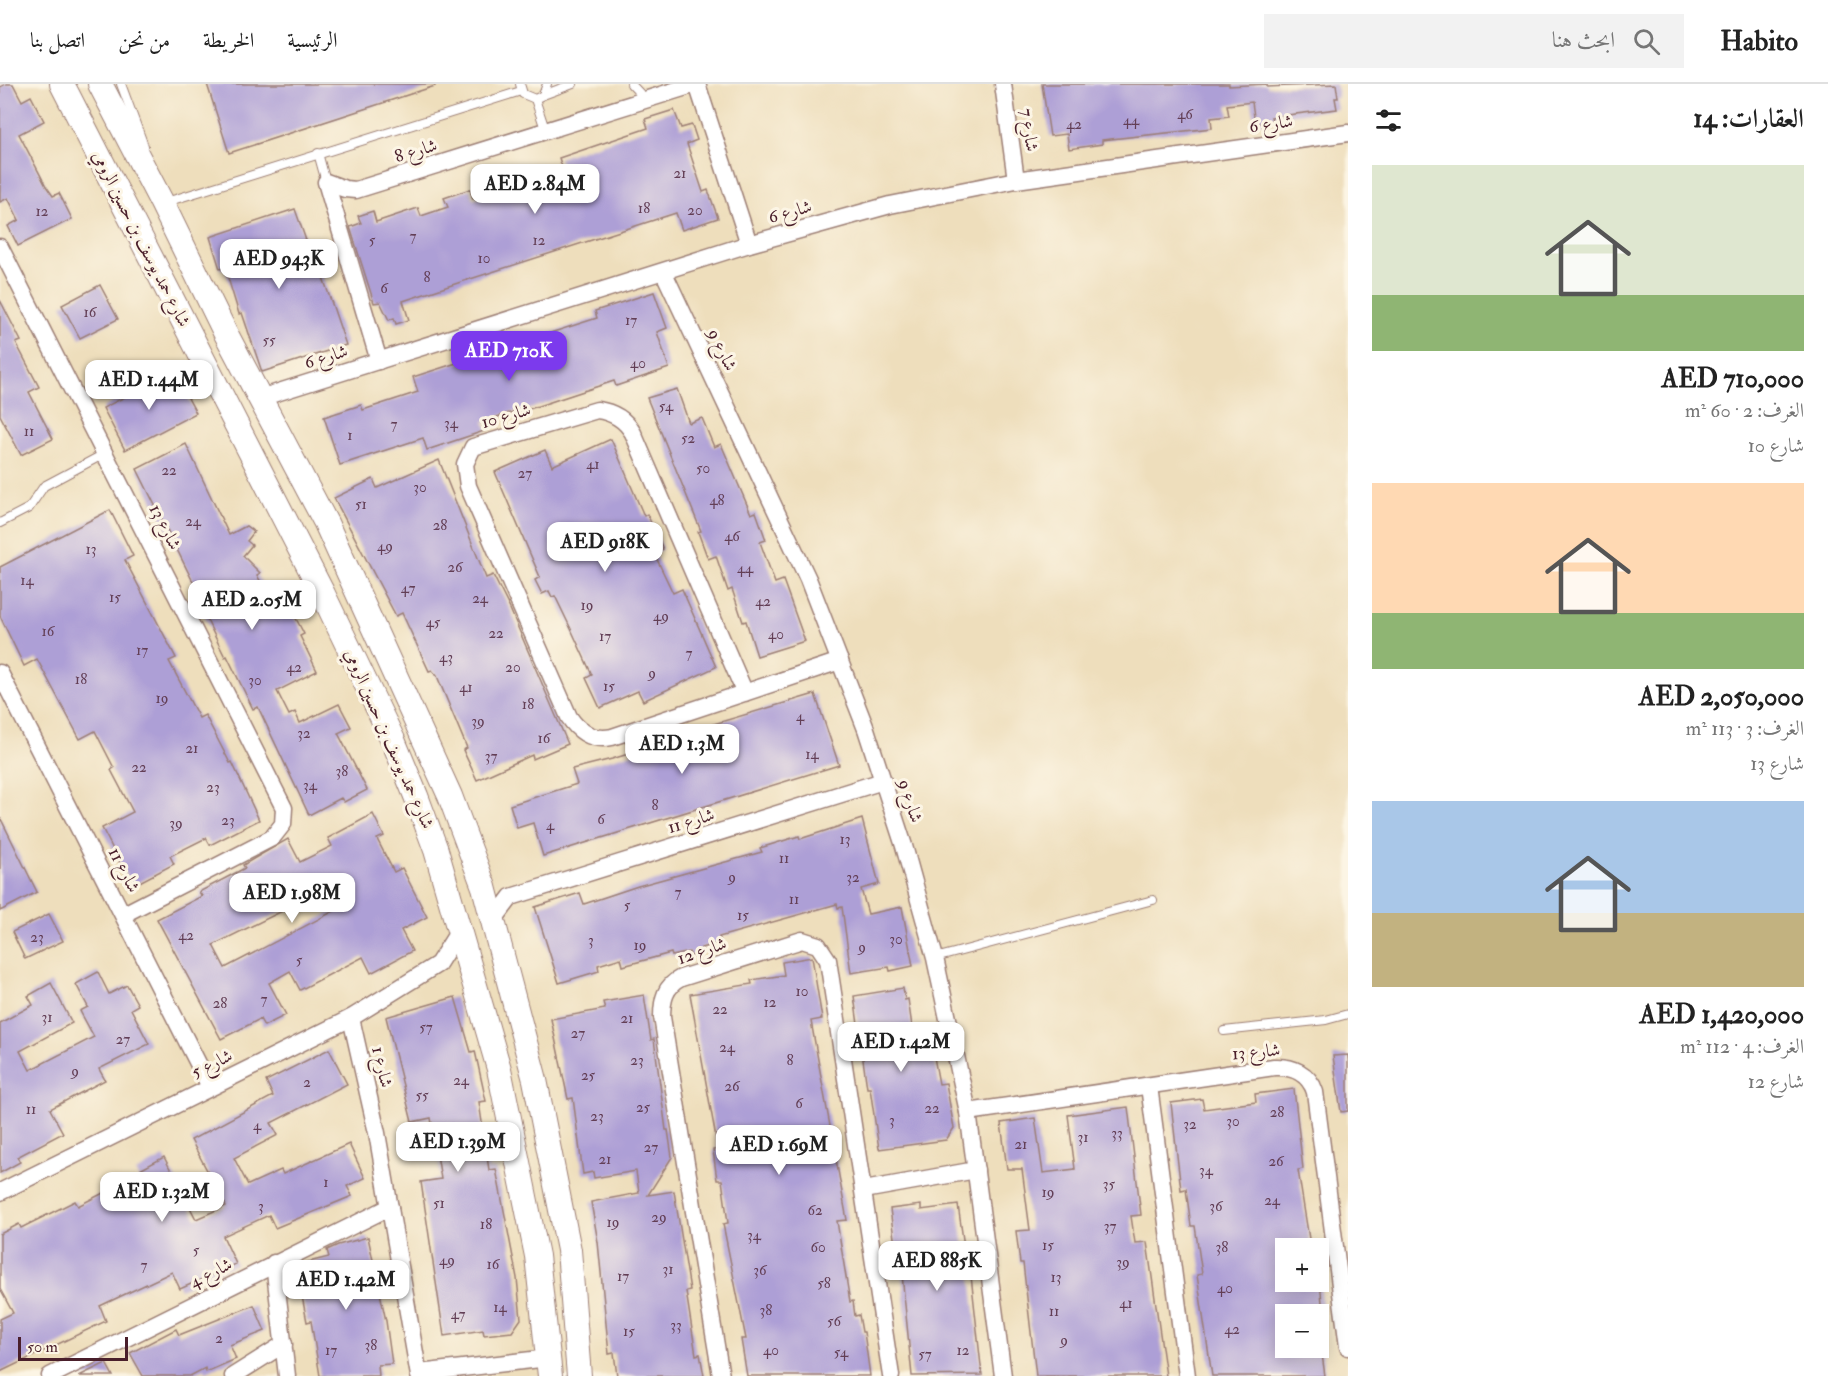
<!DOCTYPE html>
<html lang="ar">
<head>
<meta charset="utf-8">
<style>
  body { margin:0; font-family:"IM FELL Double Pica",Amiri,serif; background:#f2f2f2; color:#222; direction:rtl; height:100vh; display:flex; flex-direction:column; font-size:22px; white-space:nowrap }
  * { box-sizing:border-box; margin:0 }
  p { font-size:20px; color:#767676 }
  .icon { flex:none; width:33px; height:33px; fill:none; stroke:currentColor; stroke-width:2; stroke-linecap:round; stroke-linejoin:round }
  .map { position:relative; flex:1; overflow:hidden; direction:ltr }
  .drawer { display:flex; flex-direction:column; background:#fff; width:480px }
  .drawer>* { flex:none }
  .tools { position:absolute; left:1275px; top:1154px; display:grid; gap:12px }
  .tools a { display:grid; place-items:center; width:54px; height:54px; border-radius:0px; background:#fff; box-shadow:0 3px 15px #0003; font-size:30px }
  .scale { position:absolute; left:18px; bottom:15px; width:110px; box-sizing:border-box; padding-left:6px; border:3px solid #4a1f2b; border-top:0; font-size:16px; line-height:21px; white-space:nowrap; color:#4a1f2b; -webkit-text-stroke:4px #fcf5e5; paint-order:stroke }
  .price { position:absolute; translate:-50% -51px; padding:0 14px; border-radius:12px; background:#fff; color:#222; font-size:20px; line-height:39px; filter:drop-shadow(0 2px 3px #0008) }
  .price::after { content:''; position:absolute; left:50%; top:36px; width:18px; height:14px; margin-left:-9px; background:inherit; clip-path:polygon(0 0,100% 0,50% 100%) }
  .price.selected { background:#7c3aed; color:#fff }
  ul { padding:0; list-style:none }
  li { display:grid; align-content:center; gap:12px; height:318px; padding:0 24px }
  li span { display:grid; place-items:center; height:186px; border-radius:0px; color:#555 }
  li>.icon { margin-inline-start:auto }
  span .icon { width:108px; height:108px; fill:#fffc; stroke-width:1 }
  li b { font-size:26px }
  h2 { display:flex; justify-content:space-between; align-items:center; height:72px; padding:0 24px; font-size:26px }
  header { display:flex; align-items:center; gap:36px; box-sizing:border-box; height:84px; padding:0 30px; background:#fff; border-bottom:2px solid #e0e0e0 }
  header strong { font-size:28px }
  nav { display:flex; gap:33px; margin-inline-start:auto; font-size:21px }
  .search { width:420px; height:54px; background:#f2f2f2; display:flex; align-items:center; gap:15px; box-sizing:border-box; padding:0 21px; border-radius:0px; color:#767676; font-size:22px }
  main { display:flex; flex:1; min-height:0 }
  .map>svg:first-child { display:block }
</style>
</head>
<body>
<header>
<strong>Habito</strong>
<div class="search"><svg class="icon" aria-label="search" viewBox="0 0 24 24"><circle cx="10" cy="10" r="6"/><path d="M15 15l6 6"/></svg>ابحث هنا</div>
<nav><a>الرئيسية</a><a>الخريطة</a><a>من نحن</a><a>اتصل بنا</a></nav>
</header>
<main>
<section class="drawer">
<h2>العقارات: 14<svg class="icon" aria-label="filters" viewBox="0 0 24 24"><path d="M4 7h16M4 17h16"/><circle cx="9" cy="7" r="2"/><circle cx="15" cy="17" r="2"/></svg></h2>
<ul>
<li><span style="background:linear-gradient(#dfe7d0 70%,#8fb573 0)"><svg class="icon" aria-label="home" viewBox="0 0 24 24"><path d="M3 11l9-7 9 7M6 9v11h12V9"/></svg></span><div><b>AED 710,000</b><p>الغرف: 2 · 60 m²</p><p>شارع 10</p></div></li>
<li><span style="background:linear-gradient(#ffd9b3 70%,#8fb573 0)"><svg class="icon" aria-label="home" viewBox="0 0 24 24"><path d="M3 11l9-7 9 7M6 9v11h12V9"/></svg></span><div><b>AED 2,050,000</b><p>الغرف: 3 · 113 m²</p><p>شارع 13</p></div></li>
<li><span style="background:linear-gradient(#a9c7e8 60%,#c2b280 0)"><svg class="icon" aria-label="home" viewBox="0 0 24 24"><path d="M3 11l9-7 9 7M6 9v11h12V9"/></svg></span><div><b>AED 1,420,000</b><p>الغرف: 4 · 112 m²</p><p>شارع 12</p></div></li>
</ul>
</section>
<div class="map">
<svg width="1348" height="1292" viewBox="0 0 1348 1292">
  <rect width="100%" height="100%" fill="#fcf5e5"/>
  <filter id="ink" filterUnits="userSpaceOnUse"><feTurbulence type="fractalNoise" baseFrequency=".0167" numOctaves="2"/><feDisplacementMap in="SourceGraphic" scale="12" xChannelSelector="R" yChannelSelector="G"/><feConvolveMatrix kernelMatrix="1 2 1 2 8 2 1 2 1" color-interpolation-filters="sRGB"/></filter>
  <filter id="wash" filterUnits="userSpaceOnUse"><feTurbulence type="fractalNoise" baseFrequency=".008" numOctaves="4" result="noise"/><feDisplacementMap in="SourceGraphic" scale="24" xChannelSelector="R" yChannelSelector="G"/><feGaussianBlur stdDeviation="1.35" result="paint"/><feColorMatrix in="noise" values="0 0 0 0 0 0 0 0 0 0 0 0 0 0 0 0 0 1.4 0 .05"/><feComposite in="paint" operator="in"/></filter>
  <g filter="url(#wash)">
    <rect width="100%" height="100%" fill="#eedebc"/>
    <g id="blocks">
      <g fill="#ad9fd6" fill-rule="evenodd">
        <polygon points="6,0 13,0 22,17 31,12 44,37 19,50 46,102 53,112 59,109 72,135 18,162 8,142 19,136 8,114 0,118 0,3"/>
        <polygon points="207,0 434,0 435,2 229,69"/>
        <polygon points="1042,0 1229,0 1229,2 1267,0 1267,3 1336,0 1338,14 1335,14 1337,25 1271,33 1272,37 1255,40 1252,18 1227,21 1229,32 1211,34 1212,44 1102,56 1102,60 1069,65 1067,50 1050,52"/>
        <polygon points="674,26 681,44 692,41 697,56 687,60 703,108 708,106 718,134 682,146 676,129 461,198 403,217 409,236 396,240 394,234 389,236 380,218 374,219 350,143 361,139 358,132 373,127 376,138 418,124 421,132 448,123 444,114 470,105 473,115 506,103 503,93 530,84 533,93 562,83 559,74 648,44 645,35"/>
        <polygon points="295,125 309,165 313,164 346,261 262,288 242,229 239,230 225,184 220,185 210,153"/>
        <polygon points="100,201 118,235 80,254 62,221"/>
        <polygon points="654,208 667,244 657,248 669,284 616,302 614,297 517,329 516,327 484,337 487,346 427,366 423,354 340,381 324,333 361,321 363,326 418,308 413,293 597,234 595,227"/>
        <polygon points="0,216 21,257 16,259 39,303 29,308 53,355 21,371 0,331"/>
        <polygon points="174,288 196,329 125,366 103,324"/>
        <polygon points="677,305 689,339 702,334 714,363 721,360 751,430 756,428 766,456 760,458 775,499 783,496 805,557 757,572 746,537 743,538 732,505 728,507 716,472 708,475 698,448 701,447 647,314"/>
        <polygon points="611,355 644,432 647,430 663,465 654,469 673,509 682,505 716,583 643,617 638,607 600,624 586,594 592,591 571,545 555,512 552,513 549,507 542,510 535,496 540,493 495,388 545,366 552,382"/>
        <polygon points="186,360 229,451 246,442 254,448 247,457 252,461 243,472 260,489 257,491 278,530 290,523 304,550 300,552 317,587 277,607 289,631 295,628 300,639 339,620 351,643 338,649 367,706 344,718 341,714 309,731 258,623 253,625 227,572 225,573 202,526 206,524 137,385"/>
        <polygon points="439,376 486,494 493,491 510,525 568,660 533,675 532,671 477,696 463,666 467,664 437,592 432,586 429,587 402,529 396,532 334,414 373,395 377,404"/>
        <polygon points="110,426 133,472 125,476 176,574 169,577 199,634 205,631 230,679 232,678 259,736 210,761 206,754 170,772 174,780 132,802 102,744 133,728 111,686 114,684 95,647 80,655 37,575 24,582 0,532 0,483"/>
        <polygon points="815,610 839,681 543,772 533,739 517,744 510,721 577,700 572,685 612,675 671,657 670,653"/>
        <path d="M373 730 384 752 377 755 394 788 402 784 427 833 401 846 412 867 371 889 363 873 300 906 290 887 269 899 286 931 264 942 260 935 221 955 157 835 202 812 199 808 245 784 243 781 288 755 300 778 332 762 328 754ZM327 805 338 825 225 884 213 861Z"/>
        <polygon points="0,733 37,808 0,827"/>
        <polygon points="862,735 879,800 861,805 868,830 902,823 913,882 890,887 889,883 851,889 842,823 838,824 837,820 719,853 721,858 701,864 702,869 691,872 689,868 672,872 671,869 623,882 621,874 598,881 599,887 559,899 535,823 580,809 584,820 638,802 762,768 760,764 799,752 800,755"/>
        <polygon points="49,830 63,857 25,875 12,848"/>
        <polygon points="812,873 822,935 811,937 847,1136 837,1137 850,1218 853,1217 855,1232 859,1231 862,1248 864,1248 870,1292 747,1292 741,1255 746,1255 723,1140 728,1139 722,1096 717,1096 713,1066 718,1065 690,910 752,900 751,896 784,891 782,878"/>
        <polygon points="98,888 109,910 127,901 138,921 131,925 149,960 99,985 105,996 50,1025 63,1049 17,1073 20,1078 0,1089 0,939 33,921 28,912 51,899 72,939 20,967 30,986 94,953 80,927 88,923 76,900"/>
        <polygon points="903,904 905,916 908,915 913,949 929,946 939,1000 946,999 954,1044 946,1056 879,1065 870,1004 867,1004 854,912"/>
        <polygon points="644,911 651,956 654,955 666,1046 668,1046 672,1073 648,1111 674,1107 690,1206 686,1207 696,1271 700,1270 704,1292 617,1292 614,1269 609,1270 598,1158 591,1118 639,1109 636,1087 594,1094 593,1088 583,1090 573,1014 568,1015 551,935 605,925 603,918"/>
        <polygon points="455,913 471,968 475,967 486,1017 479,1018 489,1086 496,1085 517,1194 521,1235 512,1248 484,1251 483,1246 444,1252 421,1098 441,1095 431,1034 412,1038 386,933"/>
        <polygon points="329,965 347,1000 271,1039 278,1051 234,1074 248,1101 281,1086 283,1090 349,1060 365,1094 347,1102 352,1112 275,1144 269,1131 223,1152 236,1180 180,1205 172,1188 100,1222 106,1237 0,1288 0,1235 13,1229 0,1205 0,1150 19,1140 21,1144 75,1117 78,1122 111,1105 114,1111 141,1097 136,1088 164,1073 196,1135 226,1122 191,1056 273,1012 266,997"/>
        <polygon points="1348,971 1348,1027 1341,1028 1333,972"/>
        <polygon points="1294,1005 1303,1085 1298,1086 1310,1161 1286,1164 1286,1197 1320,1197 1323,1230 1286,1230 1286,1263 1321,1263 1325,1292 1212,1292 1197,1191 1202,1190 1195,1142 1191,1142 1186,1105 1181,1106 1171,1019 1202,1015 1204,1025 1256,1018 1255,1010"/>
        <polygon points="1128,1023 1141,1131 1131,1132 1135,1159 1147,1158 1166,1292 1036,1292 1023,1179 1020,1179 1016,1147 1030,1146 1022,1085 1007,1085 1001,1039 1035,1034 1043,1089 1075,1085 1068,1031"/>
        <polygon points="921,1121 921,1126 958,1121 967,1183 970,1183 982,1291 912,1292 902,1190 899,1190 890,1125"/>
        <polygon points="368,1153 386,1237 392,1280 378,1281 379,1292 320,1292 311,1237 307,1238 296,1181 329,1173 327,1166 338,1161"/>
        <polygon points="254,1221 265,1247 230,1261 236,1275 206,1288 205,1284 190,1292 143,1292 130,1269 176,1245 179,1251"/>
        <polygon points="106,1279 113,1292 79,1292"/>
      </g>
    </g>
  </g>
  <g filter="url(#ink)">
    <use href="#blocks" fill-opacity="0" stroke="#9c7e74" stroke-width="1.5"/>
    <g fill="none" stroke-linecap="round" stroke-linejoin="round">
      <defs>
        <g id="lane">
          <polyline points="121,0 144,62"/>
          <polyline points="520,0 523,10 535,15 543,11 547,0"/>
          <polyline points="631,0 646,16"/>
          <polyline points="543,11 573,0"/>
          <polyline points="535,15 546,48"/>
          <polyline points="318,69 326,98"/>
          <polyline points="163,119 521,7"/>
          <polyline points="0,439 29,424 44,402 106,369"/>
          <polyline points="935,874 1153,816"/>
          <polyline points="1224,947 1326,936 1348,930"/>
        </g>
        <g id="street">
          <polyline points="697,0 749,160"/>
          <polyline points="1003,0 1016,96"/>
          <polyline points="0,163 284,724 283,740 272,754 124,830"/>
          <polyline points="664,189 808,495 866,645 904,762 935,874 968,1028 1003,1292"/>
          <polyline points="379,277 326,98 345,105 356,106 696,0"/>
          <polyline points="260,314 749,160 890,121 1016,96 1348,49"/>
          <polyline points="0,589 210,1003"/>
          <path d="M745 609 633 349C625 335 613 328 597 326L473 363 465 380 468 402 569 633C579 648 593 657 612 653L840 577"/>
          <polyline points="493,837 511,813 883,697"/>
          <polyline points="351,934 377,1049 419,1292"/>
          <polyline points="1149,1002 1187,1292"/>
          <path d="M968 1028 1274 983C1292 982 1309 989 1315 1008L1348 1263"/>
          <polyline points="864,1106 976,1086"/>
          <polyline points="0,1108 351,934 438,880 460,845"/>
          <polyline points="274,1179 287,1292"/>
          <polyline points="419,1289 549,1274"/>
          <polyline points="50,1292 390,1123"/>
          <polyline points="233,1292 284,1260"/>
          <path d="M721 1292 662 933C662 916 665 902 681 894L802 856 818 861 828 876 891 1292"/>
        </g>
        <g id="secondary">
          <polyline points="62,0 323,510 393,656 416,712 436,766 499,985 537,1172 550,1292"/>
          <polyline points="100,0 162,119 225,248 326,439 450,712 484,803 535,996 569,1166 579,1292"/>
        </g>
      </defs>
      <use href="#lane" stroke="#9c7e74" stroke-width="10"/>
      <use href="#street" stroke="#9c7e74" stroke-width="19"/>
      <use href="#secondary" stroke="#9c7e74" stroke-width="26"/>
      <use href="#lane" stroke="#fff" stroke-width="8"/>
      <use href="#street" stroke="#fff" stroke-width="16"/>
      <use href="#secondary" stroke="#fff" stroke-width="24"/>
    </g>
  </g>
  <g text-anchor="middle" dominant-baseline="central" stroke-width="6" stroke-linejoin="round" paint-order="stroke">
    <g font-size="15" fill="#633f56">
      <text x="1185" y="30">46</text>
      <text x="1131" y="36">44</text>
      <text x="1074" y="40">42</text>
      <text x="680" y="89">21</text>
      <text x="644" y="124">18</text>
      <text x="695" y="126">20</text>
      <text x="42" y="127">12</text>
      <text x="413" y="152">7</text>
      <text x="372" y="156">5</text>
      <text x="539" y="156">12</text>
      <text x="484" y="174">10</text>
      <text x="427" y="193">8</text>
      <text x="384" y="204">6</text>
      <text x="90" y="228">16</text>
      <text x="631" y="236">17</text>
      <text x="269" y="256">55</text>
      <text x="638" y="279">40</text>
      <text x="666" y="322">54</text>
      <text x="451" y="339">34</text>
      <text x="394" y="340">7</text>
      <text x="29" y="347">11</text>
      <text x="350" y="351">1</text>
      <text x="688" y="354">52</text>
      <text x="593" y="380">41</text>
      <text x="703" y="384">50</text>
      <text x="169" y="386">22</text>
      <text x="525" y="389">27</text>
      <text x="420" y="403">30</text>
      <text x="717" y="416">48</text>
      <text x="361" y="420">51</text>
      <text x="193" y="437">24</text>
      <text x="440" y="441">28</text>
      <text x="732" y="452">46</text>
      <text x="385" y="462">49</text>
      <text x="91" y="465">13</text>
      <text x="455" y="483">26</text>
      <text x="745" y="484">44</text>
      <text x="27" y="496">14</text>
      <text x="408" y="504">47</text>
      <text x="115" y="513">15</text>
      <text x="480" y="514">24</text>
      <text x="763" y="517">42</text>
      <text x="587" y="521">19</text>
      <text x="661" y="532">49</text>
      <text x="433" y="538">45</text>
      <text x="48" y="547">16</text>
      <text x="496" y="549">22</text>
      <text x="776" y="550">40</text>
      <text x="605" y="552">17</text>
      <text x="142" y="566">17</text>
      <text x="689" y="569">7</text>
      <text x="446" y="573">43</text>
      <text x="294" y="583">42</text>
      <text x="513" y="583">20</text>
      <text x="652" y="589">9</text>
      <text x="81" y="595">18</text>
      <text x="255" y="596">30</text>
      <text x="609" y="602">15</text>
      <text x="466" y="603">41</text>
      <text x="162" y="614">19</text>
      <text x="528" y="620">18</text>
      <text x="800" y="632">4</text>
      <text x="478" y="637">39</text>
      <text x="304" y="649">32</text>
      <text x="544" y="654">16</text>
      <text x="192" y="664">21</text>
      <text x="812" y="670">14</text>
      <text x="491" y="672">37</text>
      <text x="139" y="683">22</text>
      <text x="342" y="687">38</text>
      <text x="310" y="701">34</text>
      <text x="213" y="703">23</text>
      <text x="655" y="721">8</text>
      <text x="601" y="735">6</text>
      <text x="228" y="736">23</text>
      <text x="176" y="739">39</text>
      <text x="550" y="741">4</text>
      <text x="845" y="755">13</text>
      <text x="784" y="774">11</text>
      <text x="732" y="793">9</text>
      <text x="853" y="793">32</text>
      <text x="678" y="808">7</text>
      <text x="794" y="815">11</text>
      <text x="627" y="821">5</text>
      <text x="743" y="831">15</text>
      <text x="186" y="851">42</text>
      <text x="37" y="853">23</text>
      <text x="896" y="855">30</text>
      <text x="591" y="856">3</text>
      <text x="640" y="861">19</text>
      <text x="862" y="863">9</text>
      <text x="299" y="876">5</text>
      <text x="802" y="907">10</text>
      <text x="264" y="915">7</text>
      <text x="770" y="918">12</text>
      <text x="220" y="919">28</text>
      <text x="720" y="925">22</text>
      <text x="47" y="933">31</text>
      <text x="627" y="934">21</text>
      <text x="426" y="943">57</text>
      <text x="578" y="949">27</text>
      <text x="123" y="955">27</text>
      <text x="727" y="963">24</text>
      <text x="637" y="976">23</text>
      <text x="790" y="976">8</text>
      <text x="75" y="987">9</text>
      <text x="588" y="991">25</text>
      <text x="461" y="996">24</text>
      <text x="307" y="998">2</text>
      <text x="732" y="1002">26</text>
      <text x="422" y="1011">55</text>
      <text x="799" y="1019">6</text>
      <text x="643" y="1023">25</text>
      <text x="932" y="1024">22</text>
      <text x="31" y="1025">11</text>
      <text x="1277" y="1028">28</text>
      <text x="597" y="1032">23</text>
      <text x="892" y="1036">3</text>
      <text x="1233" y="1037">30</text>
      <text x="1190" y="1040">32</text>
      <text x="257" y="1041">4</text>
      <text x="1117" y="1049">33</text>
      <text x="1083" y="1053">31</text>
      <text x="1021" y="1060">21</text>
      <text x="651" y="1063">27</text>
      <text x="605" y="1075">21</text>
      <text x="1276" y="1077">26</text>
      <text x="1206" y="1086">34</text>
      <text x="326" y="1098">1</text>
      <text x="1109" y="1100">35</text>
      <text x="1048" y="1108">19</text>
      <text x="1272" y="1116">24</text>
      <text x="439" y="1119">51</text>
      <text x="261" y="1122">3</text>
      <text x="1216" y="1122">36</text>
      <text x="815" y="1126">62</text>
      <text x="659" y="1133">29</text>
      <text x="613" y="1138">19</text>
      <text x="486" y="1140">18</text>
      <text x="1110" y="1142">37</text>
      <text x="754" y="1151">34</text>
      <text x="1048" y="1161">15</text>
      <text x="818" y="1163">60</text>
      <text x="1222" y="1163">38</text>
      <text x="196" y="1166">5</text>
      <text x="447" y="1176">49</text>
      <text x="1123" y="1178">39</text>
      <text x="493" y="1180">16</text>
      <text x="144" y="1181">7</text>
      <text x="668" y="1185">31</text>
      <text x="760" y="1186">36</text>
      <text x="623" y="1192">17</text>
      <text x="1056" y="1193">13</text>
      <text x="824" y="1199">58</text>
      <text x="1225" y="1204">40</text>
      <text x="1126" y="1219">41</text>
      <text x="500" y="1223">14</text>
      <text x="766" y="1226">38</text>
      <text x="1054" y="1227">11</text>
      <text x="458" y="1230">47</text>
      <text x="834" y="1237">56</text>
      <text x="676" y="1241">33</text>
      <text x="1232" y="1245">42</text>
      <text x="629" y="1247">15</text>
      <text x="219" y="1254">2</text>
      <text x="1064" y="1256">9</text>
      <text x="371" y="1261">38</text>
      <text x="331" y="1266">17</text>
      <text x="771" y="1266">40</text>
      <text x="963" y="1266">12</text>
      <text x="841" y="1268">54</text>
      <text x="925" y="1270">57</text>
    </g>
    <g font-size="18" fill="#4a1f2b" stroke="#fcf5e5">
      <text transform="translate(1271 40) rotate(-8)">شارع 6</text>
      <text transform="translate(1029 46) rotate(82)">شارع 7</text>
      <text transform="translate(416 67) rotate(-17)">شارع 8</text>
      <text transform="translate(790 128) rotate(-16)">شارع 6</text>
      <text transform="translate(141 155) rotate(63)">شارع حمد يوسف بن حسين الرومي</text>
      <text transform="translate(722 266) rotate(64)">شارع 9</text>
      <text transform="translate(326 273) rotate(-17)">شارع 6</text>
      <text transform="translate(506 332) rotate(-16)">شارع 10</text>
      <text transform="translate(165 443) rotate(63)">شارع 13</text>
      <text transform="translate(389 655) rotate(66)">شارع حمد يوسف بن حسين الرومي</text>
      <text transform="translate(910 717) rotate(72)">شارع 9</text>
      <text transform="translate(691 737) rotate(-17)">شارع 11</text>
      <text transform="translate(124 786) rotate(63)">شارع 11</text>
      <text transform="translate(702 867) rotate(-19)">شارع 12</text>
      <text transform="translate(1256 968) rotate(-5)">شارع 13</text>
      <text transform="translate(212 980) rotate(-26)">شارع 5</text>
      <text transform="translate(382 983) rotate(77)">شارع 1</text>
      <text transform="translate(211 1189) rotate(-27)">شارع 4</text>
    </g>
  </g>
</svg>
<div class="tools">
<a>+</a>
<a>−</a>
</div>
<div class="scale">50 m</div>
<b class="price" style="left:535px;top:131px">AED 2.84M</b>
<b class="price" style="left:279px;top:206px">AED 943K</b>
<b class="price selected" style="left:509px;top:298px">AED 710K</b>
<b class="price" style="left:149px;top:327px">AED 1.44M</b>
<b class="price" style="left:605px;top:489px">AED 918K</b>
<b class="price" style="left:252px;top:547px">AED 2.05M</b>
<b class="price" style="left:682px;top:691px">AED 1.3M</b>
<b class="price" style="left:292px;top:840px">AED 1.98M</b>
<b class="price" style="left:901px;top:989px">AED 1.42M</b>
<b class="price" style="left:458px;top:1089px">AED 1.39M</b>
<b class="price" style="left:779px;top:1092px">AED 1.69M</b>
<b class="price" style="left:162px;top:1139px">AED 1.32M</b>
<b class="price" style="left:937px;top:1208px">AED 885K</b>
<b class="price" style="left:346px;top:1227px">AED 1.42M</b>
</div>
</main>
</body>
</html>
